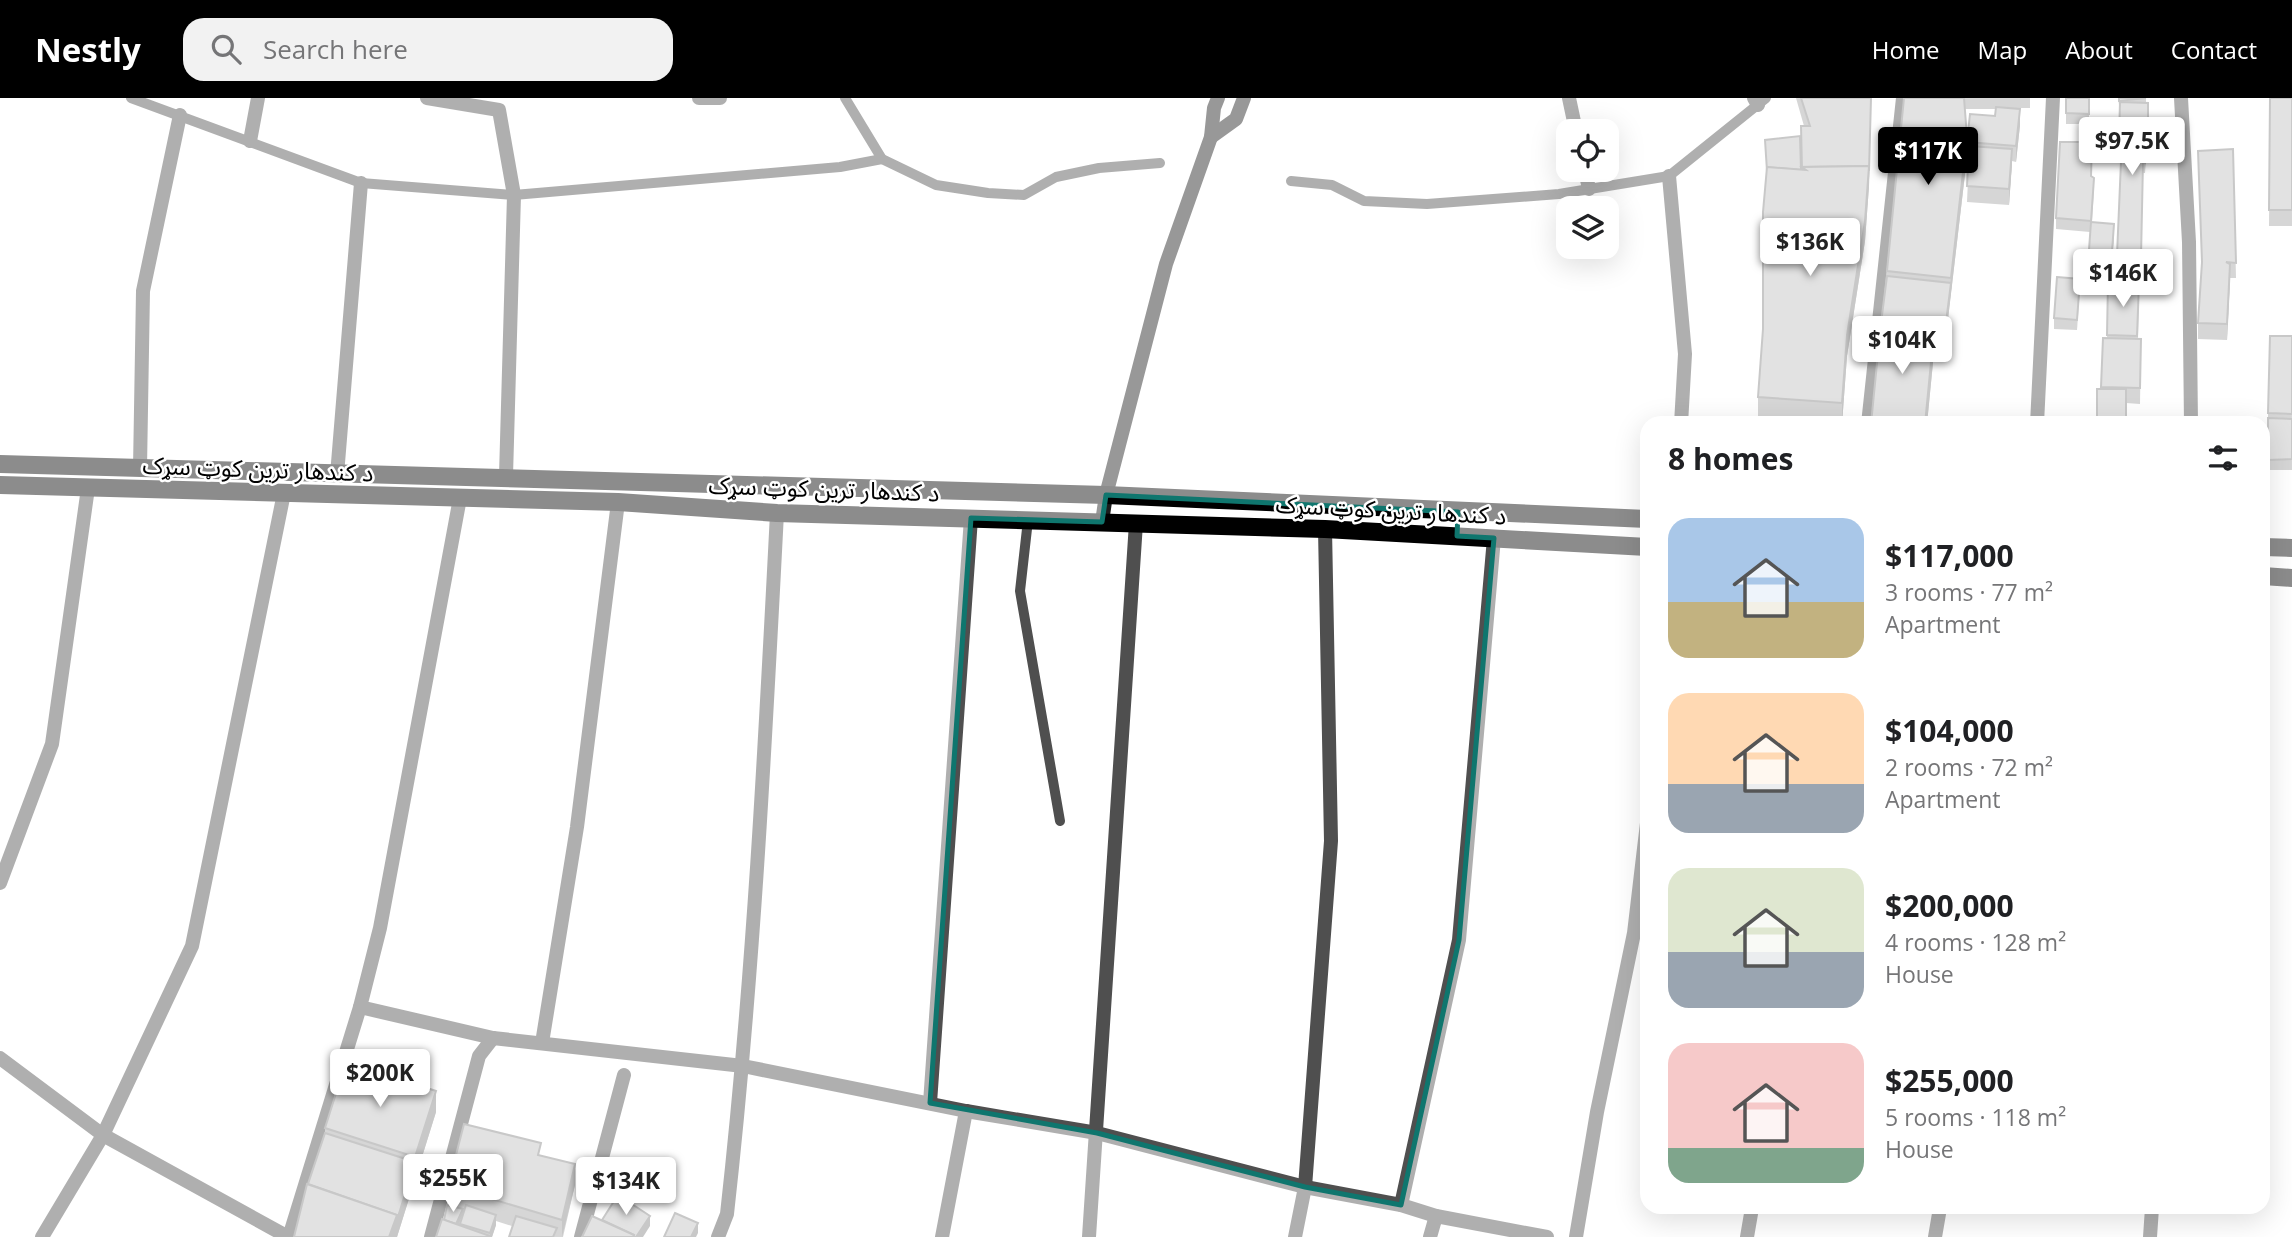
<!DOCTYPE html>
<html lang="en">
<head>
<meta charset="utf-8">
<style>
  body { margin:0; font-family:"Open Sans","Noto Sans Arabic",sans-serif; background:#f2f2f2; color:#202124; height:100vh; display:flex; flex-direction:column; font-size:26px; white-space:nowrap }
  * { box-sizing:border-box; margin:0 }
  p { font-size:23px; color:#757577 }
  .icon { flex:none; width:38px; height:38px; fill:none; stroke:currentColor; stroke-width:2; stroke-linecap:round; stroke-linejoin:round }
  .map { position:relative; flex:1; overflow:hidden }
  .sheet { position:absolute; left:1640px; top:318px; width:630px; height:798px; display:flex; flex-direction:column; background:#fff; border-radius:21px; box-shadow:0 7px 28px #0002 }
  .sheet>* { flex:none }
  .fabs { position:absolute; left:1556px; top:21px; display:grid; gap:14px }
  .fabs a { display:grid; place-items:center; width:63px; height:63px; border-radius:14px; background:#fff; box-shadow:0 7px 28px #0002; font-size:35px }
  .price { position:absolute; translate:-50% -60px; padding:0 16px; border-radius:7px; background:#fff; color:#222; font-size:23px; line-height:46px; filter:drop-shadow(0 2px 4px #0008) }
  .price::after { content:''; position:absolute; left:50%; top:42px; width:21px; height:16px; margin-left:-10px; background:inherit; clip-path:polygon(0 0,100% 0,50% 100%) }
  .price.selected { background:#000; color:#fff }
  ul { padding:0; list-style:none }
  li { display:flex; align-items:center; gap:21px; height:175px; padding:0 28px }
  li span { display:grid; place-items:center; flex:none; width:196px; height:140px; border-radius:21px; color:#555 }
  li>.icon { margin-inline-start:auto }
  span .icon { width:84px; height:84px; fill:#fffc; stroke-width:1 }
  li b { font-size:30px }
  h2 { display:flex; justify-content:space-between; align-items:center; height:84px; padding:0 28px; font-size:30px }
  header { display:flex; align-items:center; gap:42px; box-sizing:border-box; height:98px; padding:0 35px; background:#000; color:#fff }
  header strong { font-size:33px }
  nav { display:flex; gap:38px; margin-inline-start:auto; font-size:24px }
  .search { width:490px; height:63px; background:#f2f2f2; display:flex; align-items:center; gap:18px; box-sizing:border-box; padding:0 24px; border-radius:21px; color:#757577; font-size:26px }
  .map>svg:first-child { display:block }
</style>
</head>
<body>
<header>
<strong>Nestly</strong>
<div class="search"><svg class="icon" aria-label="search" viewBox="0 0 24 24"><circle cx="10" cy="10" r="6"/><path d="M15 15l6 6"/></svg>Search here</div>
<nav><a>Home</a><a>Map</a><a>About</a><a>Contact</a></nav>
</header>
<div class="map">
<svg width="2292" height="1139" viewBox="0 0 2292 1139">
  <rect width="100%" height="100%" fill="#fff"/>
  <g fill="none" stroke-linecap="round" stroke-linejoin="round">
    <g stroke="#4f4f4f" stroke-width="10">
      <polyline points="131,0 361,85 514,97 840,69 882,61"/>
      <polyline points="845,0 882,61 936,87 988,95 1024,97 1056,79 1099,70 1160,65"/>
      <polyline points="1291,83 1332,87 1364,103 1427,106 1559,96 1669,78 1766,0"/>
      <polyline points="1028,422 1020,493 1060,723"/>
    </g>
    <g stroke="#4f4f4f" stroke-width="14">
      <polyline points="427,0 499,12 514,97 506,378"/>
      <polyline points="699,0 720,0"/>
      <polyline points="1569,0 1576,33"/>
      <polyline points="1754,0 1758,7"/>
      <polyline points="2181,0 2189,144 2191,326"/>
      <polyline points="250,43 258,0"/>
      <polyline points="1585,72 1589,91"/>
      <polyline points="1669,78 1685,256 1681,326"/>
      <polyline points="1868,326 1903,0"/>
      <polyline points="2037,326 2053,0"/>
      <polyline points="140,370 143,193 180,17"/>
      <polyline points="337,377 361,85"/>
      <polyline points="460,400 380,830 360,909 493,940 743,968 966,1013 1097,1035 1305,1089 1401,1107 1436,1118 1547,1139"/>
      <polyline points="0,785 52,646 88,390"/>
      <polyline points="542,945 577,729 618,404"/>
      <polyline points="0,960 103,1037 288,1139"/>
      <polyline points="930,1005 971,420"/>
      <polyline points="1401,1107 1459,842 1494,440"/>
      <polyline points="42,1139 103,1037 192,848 284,395"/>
      <polyline points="289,1139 360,909"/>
      <polyline points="431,1139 479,958 493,940"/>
      <polyline points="581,1139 624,977"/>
      <path d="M718 1139 727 1116C753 883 765 649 777 415"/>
      <polyline points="942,1139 966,1013"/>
      <polyline points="1089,1139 1136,425"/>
      <polyline points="1295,1139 1305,1089 1331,743 1325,431"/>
      <polyline points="1430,1139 1436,1118"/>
      <polyline points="1576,1139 1597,1014 1634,835 1647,725"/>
      <polyline points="1747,1139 1752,1110"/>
      <polyline points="1935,1139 1940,1110"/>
      <polyline points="2150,1139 2152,1110"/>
    </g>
    <g stroke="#1c1c1c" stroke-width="14">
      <polyline points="1211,39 1236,21 1244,0"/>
      <polyline points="1102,424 1106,397 1166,166 1211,39 1214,10 1218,0"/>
    </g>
    <g stroke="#000" stroke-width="18">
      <polyline points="0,366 1106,397 1647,421"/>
      <polyline points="0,387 618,404 777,415 1325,431 1647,449"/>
      <polyline points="2263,449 2292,450"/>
      <polyline points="2263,478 2292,480"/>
    </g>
  </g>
  <g fill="#a4a4a4" fill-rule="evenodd">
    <polygon points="1796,0 1871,0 1869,88 1865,143 1847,258 1842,326 1758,319 1758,299 1801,72 1804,28"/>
    <path d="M1904 0H2030V10H2013L2020 27 2016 64 2012 63 2009 107 1967 104 1969 59H1967L1944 255 1934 254 1927 326H1871ZM1965 11H1995V18L1967 39Z"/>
    <rect x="2066" y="0" width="23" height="26"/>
    <polygon points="2118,0 2146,0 2146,5 2148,5 2148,50 2147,50 2145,75 2143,75 2141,170 2117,167 2121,50 2119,50 2120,13"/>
    <polygon points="2270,0 2292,0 2292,128 2269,128"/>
    <polygon points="2233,51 2236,180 2230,180 2227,242 2198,241 2198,225"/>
    <polygon points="2091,78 2094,91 2092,124 2114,137 2110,184 2139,200 2138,241 2141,241 2140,306 2126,305 2101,291 2103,240 2107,240 2108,192 2087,190 2090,134 2056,131 2056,120"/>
    <polygon points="2080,191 2077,232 2054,231 2054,220"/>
    <polygon points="2292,238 2292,372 2268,372 2268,315"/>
    <polygon points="436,1014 397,1139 294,1139 308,1086 325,1035 325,1030"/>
    <polygon points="541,1058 575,1087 563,1139 509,1139 512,1128 496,1123 496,1127 492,1139 436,1139 444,1122 448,1108 448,1088"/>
  </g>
  <g fill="#868686">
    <polygon points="1871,0 1869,88 1865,143 1847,258 1842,326 1842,305 1847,237"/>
    <polygon points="2020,11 2020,27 2016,64 2016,48"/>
    <polygon points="1967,39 1967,59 1944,255 1944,240"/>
    <polygon points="2012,51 2012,66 2009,107 2009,91"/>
    <polygon points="2114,126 2114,137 2110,192 2110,181"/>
    <polygon points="2230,166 2230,182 2227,242 2227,226"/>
    <polygon points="1934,233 1934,254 1927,326 1925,326"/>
    <polygon points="436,993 436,1014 397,1139 389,1139 415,1064 415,1059"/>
    <polygon points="575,1066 575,1087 562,1139 562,1122"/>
    <polygon points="463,1111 463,1116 455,1135 455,1129"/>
    <polygon points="496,1117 496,1127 492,1139 490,1139 490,1135"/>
    <polygon points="650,1118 650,1128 643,1139 636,1139"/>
    <polygon points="698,1125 698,1135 696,1139 691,1139"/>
  </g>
  <g fill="#bfbfbf" stroke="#868686" stroke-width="2">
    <polygon points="1801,0 1871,0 1869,73 1869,68 1802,69 1802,72 1801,28 1810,28"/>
    <polygon points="1904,0 1964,0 1967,39 1951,180 1887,173"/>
    <polygon points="2066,0 2089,0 2089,16 2066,15"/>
    <polygon points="2119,0 2146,0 2119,3"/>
    <polygon points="2270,0 2292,0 2292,112 2269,112"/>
    <polygon points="2120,4 2148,5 2148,40 2129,40 2147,42 2145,65 2143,64 2141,159 2117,157 2122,40 2119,40"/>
    <polygon points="1996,9 2020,11 2016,48 1967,44 1970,16 1995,18"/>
    <polygon points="1800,38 1801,72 1767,69 1767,73 1765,42"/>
    <polygon points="2060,44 2092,44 2091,78 2094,80 2091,123 2056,120"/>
    <polygon points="1969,48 2012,51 2009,91 1967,88"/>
    <polygon points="2233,51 2236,165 2226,164 2230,166 2227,226 2198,225 2202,164 2198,53"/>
    <polygon points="1869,68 1865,123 1847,237 1842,305 1758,299 1763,231 1763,114 1767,69 1806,72 1802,69"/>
    <polygon points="2091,124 2114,126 2110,181 2087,180"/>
    <polygon points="1887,178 1951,185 1944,240 1934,238 1934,233 1881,225"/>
    <polygon points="2057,179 2080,181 2077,222 2054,220"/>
    <polygon points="2108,184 2139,185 2137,238 2107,237"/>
    <polygon points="1881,225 1934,233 1925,326 1871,326"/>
    <polygon points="2270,238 2292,238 2292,316 2268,315"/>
    <polygon points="2103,240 2141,241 2140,290 2101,289"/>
    <rect x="2097" y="291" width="29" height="35"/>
    <polygon points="2268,320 2292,321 2292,361 2268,362"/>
    <polygon points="346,964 436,993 415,1059 325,1030"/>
    <polygon points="464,1026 541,1045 538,1057 575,1066 562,1122 448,1088"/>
    <polygon points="325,1035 415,1064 397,1122 397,1117 308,1086"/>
    <polygon points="307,1086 397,1117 389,1139 294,1139"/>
    <polygon points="618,1097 650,1118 636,1139 634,1139 634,1137 602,1122"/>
    <polygon points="447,1107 463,1111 456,1126 444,1122"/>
    <polygon points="466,1107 496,1117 490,1135 460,1126"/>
    <polygon points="675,1115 698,1125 691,1139 664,1139"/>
    <polygon points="516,1118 557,1130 553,1139 509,1139"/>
    <polygon points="592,1118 634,1137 633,1139 582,1139"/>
    <polygon points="442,1121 490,1138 490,1139 436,1139"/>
  </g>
  <path d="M0 0H2292V1139H0ZM1106 397 1458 414 1457 438 1494 440 1459 842 1401 1107 1305 1089 1097 1035 930 1005 971 420 1102 424Z" fill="#fff" fill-opacity=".55" fill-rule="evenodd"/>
  <path fill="none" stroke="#0f766e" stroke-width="5" stroke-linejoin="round" d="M1106 397 1458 414 1457 438 1494 440 1459 842 1401 1107 1305 1089 1097 1035 930 1005 971 420 1102 424Z"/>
  <g text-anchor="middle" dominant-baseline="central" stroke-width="5" stroke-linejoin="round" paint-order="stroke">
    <g font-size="24" fill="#000" stroke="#fff">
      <text transform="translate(258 370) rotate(2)">د کندهار ترين کوټ سړک</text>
      <text transform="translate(824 390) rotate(2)">د کندهار ترين کوټ سړک</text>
      <text transform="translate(1391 411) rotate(3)">د کندهار ترين کوټ سړک</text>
    </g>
  </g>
</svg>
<div class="fabs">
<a><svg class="icon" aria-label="locate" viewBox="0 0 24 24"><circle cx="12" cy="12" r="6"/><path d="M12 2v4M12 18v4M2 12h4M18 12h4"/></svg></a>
<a><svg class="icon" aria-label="layers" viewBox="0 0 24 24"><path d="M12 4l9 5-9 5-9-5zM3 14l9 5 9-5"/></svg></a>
</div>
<b class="price" style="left:2132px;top:79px">$97.5K</b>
<b class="price selected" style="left:1928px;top:89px">$117K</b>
<b class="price" style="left:1810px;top:180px">$136K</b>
<b class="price" style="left:2123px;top:211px">$146K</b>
<b class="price" style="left:1902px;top:278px">$104K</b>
<b class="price" style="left:380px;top:1011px">$200K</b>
<b class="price" style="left:453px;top:1116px">$255K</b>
<b class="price" style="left:626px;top:1119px">$134K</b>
<section class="sheet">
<h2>8 homes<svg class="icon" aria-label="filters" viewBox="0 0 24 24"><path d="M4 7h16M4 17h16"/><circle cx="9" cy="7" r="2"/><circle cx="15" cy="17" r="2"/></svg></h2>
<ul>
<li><span style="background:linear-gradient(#a9c7e8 60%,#c2b280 0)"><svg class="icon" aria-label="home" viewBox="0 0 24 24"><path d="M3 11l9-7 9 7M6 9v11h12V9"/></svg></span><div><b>$117,000</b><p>3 rooms · 77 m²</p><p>Apartment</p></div></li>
<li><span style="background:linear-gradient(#ffd9b3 65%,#9aa5b1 0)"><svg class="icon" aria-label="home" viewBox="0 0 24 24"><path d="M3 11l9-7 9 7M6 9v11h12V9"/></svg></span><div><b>$104,000</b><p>2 rooms · 72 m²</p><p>Apartment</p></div></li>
<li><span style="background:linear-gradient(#dfe7d0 60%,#9aa5b1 0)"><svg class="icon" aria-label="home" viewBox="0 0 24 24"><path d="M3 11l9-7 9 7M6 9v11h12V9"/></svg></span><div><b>$200,000</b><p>4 rooms · 128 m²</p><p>House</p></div></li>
<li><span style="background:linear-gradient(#f6c9c9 75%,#7fa58c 0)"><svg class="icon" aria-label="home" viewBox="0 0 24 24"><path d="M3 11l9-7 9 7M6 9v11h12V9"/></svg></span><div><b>$255,000</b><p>5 rooms · 118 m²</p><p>House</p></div></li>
</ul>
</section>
</div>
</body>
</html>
